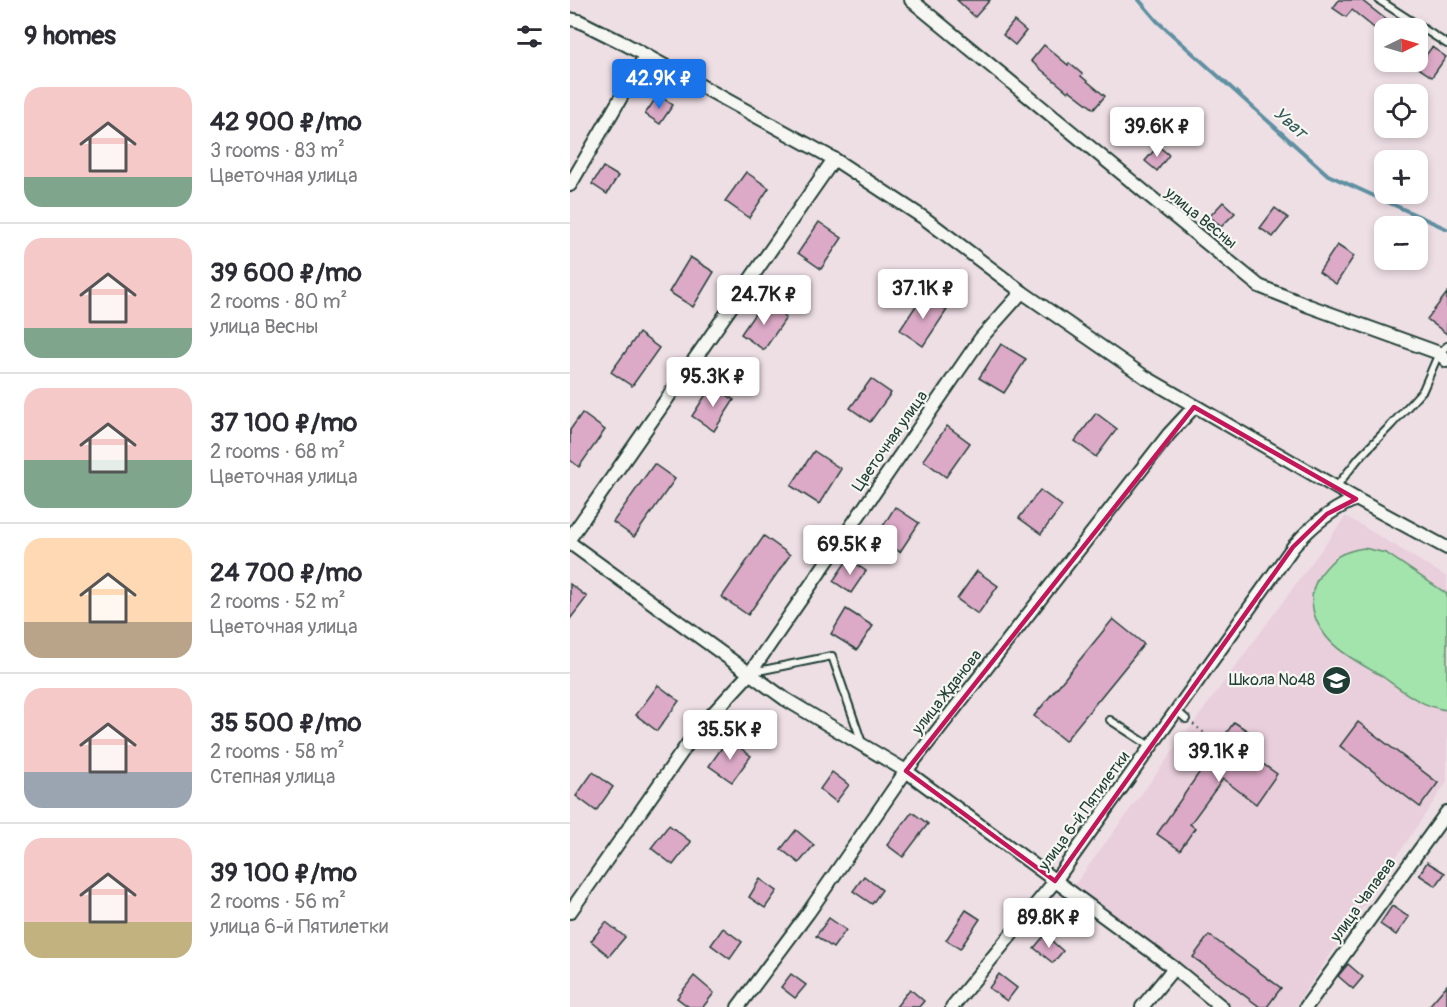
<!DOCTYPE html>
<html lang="en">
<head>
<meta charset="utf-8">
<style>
  body { margin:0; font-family:Pangolin,sans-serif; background:#f7f7f7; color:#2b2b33; height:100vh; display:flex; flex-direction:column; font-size:22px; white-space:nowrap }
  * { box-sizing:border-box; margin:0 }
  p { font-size:20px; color:#7c7c81 }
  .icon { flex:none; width:33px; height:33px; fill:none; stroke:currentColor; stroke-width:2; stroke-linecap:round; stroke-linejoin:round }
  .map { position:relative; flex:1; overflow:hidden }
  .panel { display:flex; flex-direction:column; background:#fff; width:570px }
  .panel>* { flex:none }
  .needle { width:39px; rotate:85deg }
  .controls { position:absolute; left:804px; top:18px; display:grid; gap:12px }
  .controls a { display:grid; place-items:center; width:54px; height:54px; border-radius:12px; background:#fff; box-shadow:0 3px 9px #0003; font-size:30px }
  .price { position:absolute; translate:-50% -51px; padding:0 14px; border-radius:6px; background:#fff; color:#222; font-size:20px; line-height:39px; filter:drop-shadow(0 2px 3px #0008) }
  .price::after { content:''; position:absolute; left:50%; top:36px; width:18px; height:14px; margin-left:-9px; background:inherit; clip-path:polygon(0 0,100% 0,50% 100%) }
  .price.on { background:#1a73e8; color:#fff }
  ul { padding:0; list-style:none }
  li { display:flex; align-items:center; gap:18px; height:150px; padding:0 24px }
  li+li { border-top:2px solid #e1e1e2 }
  li span { display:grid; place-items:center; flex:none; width:168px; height:120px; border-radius:18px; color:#555 }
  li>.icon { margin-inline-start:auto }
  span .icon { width:72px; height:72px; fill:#fffc; stroke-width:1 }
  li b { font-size:26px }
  h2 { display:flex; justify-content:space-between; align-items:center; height:72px; padding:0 24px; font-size:26px }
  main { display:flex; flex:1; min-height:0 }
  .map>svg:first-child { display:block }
</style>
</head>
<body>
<main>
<section class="panel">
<h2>9 homes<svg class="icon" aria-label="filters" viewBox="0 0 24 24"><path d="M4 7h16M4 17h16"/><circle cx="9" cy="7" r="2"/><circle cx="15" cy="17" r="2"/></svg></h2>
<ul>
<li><span style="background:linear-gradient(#f6c9c9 75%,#7fa58c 0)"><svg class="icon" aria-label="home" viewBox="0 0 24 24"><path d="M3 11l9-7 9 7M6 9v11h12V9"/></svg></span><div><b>42 900 ₽/mo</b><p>3 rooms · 83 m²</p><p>Цветочная улица</p></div></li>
<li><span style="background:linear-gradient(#f6c9c9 75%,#7fa58c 0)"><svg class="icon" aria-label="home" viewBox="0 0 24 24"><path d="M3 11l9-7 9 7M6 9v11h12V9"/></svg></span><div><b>39 600 ₽/mo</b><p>2 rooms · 80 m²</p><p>улица Весны</p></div></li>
<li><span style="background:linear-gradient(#f6c9c9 60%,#7fa58c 0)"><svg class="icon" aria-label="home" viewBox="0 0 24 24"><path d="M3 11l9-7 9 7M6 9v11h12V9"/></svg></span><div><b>37 100 ₽/mo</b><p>2 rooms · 68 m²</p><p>Цветочная улица</p></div></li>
<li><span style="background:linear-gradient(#ffd9b3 70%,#b9a48a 0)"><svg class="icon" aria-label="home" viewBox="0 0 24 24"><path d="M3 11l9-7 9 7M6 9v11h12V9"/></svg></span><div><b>24 700 ₽/mo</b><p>2 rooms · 52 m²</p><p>Цветочная улица</p></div></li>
<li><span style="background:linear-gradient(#f6c9c9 70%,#9aa5b1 0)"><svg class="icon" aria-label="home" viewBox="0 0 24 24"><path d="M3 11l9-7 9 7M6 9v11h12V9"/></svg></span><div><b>35 500 ₽/mo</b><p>2 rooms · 58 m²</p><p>Степная улица</p></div></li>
<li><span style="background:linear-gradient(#f6c9c9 70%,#c2b280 0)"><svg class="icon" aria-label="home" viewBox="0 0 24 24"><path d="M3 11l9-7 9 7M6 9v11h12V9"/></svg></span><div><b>39 100 ₽/mo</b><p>2 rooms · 56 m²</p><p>улица 6-й Пятилетки</p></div></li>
</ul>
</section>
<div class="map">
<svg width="877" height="1007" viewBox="0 0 877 1007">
  <rect width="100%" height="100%" fill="#eedfe5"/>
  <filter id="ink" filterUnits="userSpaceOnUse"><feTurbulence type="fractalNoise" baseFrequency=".0167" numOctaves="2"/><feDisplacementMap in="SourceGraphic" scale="12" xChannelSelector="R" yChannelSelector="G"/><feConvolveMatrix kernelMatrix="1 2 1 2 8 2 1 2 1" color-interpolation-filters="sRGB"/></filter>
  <g filter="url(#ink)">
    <polygon fill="#e9cfdc" points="776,516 877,577 877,782 725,1007 655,1007 500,891"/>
    <path fill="#a3e3ac" stroke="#619070" stroke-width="1.5" d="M794 548 816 553 877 594V710C852 707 833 691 813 677 785 660 750 645 743 609 741 596 742 587 750 575 765 556 770 552 794 548Z"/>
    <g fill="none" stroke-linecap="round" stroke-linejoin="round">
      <polyline stroke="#5e90a1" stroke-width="4" points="569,0 587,21 758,175 877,229"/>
    </g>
    <g fill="#dcaac7" stroke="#1f3d34" stroke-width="1.5">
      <polygon points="387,0 420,0 405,17"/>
      <polygon points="769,0 791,0 827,28 814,28 814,36 782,10 776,17 763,8"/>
      <polygon points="444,21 456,31 445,45 433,35"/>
      <polygon points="474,45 498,65 499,63 512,74 511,76 535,96 524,109 499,90 498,92 461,61"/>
      <polygon points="862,47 876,57 862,77 847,67"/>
      <polygon points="88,95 103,105 90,124 75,114"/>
      <polygon points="563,116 575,126 560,144 548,134"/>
      <polygon points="588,146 599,155 587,171 575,161"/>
      <polygon points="33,167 48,176 37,194 22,184"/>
      <polygon points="176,172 199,188 179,218 155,201"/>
      <polygon points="653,202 665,213 651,227 640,216"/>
      <polygon points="705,208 718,218 703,237 690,228"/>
      <polygon points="249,222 272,238 251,269 228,253"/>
      <polygon points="767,245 784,256 766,284 749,272"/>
      <polygon points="120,257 144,272 123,307 99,292"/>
      <polygon points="877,293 877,334 857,319"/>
      <polygon points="353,295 377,310 353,346 330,330"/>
      <polygon points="193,302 216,318 194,350 171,334"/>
      <polygon points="69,333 89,348 62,386 41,372"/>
      <polygon points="431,344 456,359 434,393 409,378"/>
      <polygon points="301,379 321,393 300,422 280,408"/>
      <polygon points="142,385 164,400 144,431 122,416"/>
      <polygon points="12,413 35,430 9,467 0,460 0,430"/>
      <polygon points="526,413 547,429 526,457 505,441"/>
      <polygon points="377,426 400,443 376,477 353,460"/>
      <polygon points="244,451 271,469 249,504 221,486"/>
      <polygon points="84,464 105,479 64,537 43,522"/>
      <polygon points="470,490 492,506 471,534 449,518"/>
      <polygon points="325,507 349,523 330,552 306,537"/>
      <polygon points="194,536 220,555 178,615 152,597"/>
      <polygon points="278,559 296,571 281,593 263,581"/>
      <polygon points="407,571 428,586 408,614 387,599"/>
      <polygon points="0,584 17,597 0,619"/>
      <polygon points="276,609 303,626 287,650 261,634"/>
      <polygon points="543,619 574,644 495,741 464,716"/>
      <polygon points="88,685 109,701 87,731 66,715"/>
      <polygon points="664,722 684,735 673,750 707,774 686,804 653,779 620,824 625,828 610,850 587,834"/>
      <polygon points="788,722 868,783 850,807 770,746"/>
      <polygon points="158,739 181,756 162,782 139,766"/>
      <polygon points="23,772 43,787 26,811 6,796"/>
      <polygon points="262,772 279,785 266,802 250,789"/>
      <polygon points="342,812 358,824 333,857 317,845"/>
      <polygon points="99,825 121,842 103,865 81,848"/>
      <polygon points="226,830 244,845 229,863 211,849"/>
      <polygon points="857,862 875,873 866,886 849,875"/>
      <polygon points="294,876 312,890 302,904 283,891"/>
      <polygon points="190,879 207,891 195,908 179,897"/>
      <polygon points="822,906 839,917 826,935 810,924"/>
      <polygon points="396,910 410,919 390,949 376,940"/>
      <polygon points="259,918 276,930 263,948 246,936"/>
      <polygon points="36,922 55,937 39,956 21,941"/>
      <polygon points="153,928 172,942 160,959 141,945"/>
      <polygon points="475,935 493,951 483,963 464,948"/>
      <polygon points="639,935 711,988 697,1007 690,1007 623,957"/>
      <polygon points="778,964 793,977 783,989 768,976"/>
      <polygon points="221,974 236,985 225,998 211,987"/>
      <polygon points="429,974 447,988 437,1001 419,988"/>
      <polygon points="124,976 144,993 133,1007 119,1007 107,998"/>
      <polygon points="877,985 877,1007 858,1007"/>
      <polygon points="340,989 354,1001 349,1007 326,1007"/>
    </g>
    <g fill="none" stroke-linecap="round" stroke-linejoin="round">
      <defs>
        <g id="service">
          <polyline points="809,0 877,44"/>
          <polyline points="766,487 789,458 822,424 853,390 869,353 877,346"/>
          <polyline points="183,672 262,656 292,743"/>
          <polyline points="607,711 616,719"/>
          <polyline points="540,720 580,746"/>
        </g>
        <g id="minor">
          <polyline points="341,0 689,286 739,306 869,353 877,361"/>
          <polyline points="0,19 9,21 55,44 264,159 354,218 452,292 575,377 786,499 877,548"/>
          <polyline points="0,185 75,56"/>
          <polyline points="0,538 264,159"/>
          <polyline points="0,543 215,699 336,771 604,968 652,1007"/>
          <polyline points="0,912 126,732 180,673 411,338 452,292"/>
          <polyline points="168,1007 238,913 336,771 599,434 624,407"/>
          <path d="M382 1007 485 881 723 547C741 526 760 510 786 499"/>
          <polyline points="572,1007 604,968"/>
          <polyline points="736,1007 877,812"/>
        </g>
      </defs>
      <use href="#service" stroke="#1f3d34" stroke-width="10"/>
      <use href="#minor" stroke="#1f3d34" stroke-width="16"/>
      <polyline stroke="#1f3d34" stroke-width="2" stroke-dasharray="1.5 4.5" stroke-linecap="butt" points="623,724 647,743"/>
      <use href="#service" stroke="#f6f6f2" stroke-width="6"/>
      <use href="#minor" stroke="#f6f6f2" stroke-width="12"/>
    </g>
  </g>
  <path fill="none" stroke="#c2185b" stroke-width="4.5" stroke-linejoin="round" d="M624 407 786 499 757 514 723 547 485 881 336 771Z"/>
  <defs>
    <symbol id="school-disc" viewBox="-11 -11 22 22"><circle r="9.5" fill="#1f3d34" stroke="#f6f6f2"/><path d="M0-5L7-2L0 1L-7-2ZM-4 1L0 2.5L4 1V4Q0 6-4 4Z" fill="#fff"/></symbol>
  </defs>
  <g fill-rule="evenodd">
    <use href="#school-disc" x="750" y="664" width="33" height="33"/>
  </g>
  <g text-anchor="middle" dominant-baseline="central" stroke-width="4.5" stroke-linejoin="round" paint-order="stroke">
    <g font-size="16" fill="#1f3d34" stroke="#f6f6f2">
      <text transform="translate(631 218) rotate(39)">улица Весны</text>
      <text transform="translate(320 441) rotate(-55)">Цветочная улица</text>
      <text transform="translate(377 692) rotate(-52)">улица Жданова</text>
      <text transform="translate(514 811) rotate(-54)">улица 6-й Пятилетки</text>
      <text transform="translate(793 900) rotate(-54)">улица Чапаева</text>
    </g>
    <g font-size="16" fill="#1f3d34" stroke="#f6f6f2" text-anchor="end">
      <text x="745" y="680">Школа №48</text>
    </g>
    <g font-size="18" font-style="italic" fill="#345958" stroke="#f6f6f2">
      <text transform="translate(720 123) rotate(42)">Уват</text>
    </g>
  </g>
</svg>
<div class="controls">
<a><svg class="needle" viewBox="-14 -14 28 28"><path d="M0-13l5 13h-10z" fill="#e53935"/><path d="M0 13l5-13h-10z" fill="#7c7c81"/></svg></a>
<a><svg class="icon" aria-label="locate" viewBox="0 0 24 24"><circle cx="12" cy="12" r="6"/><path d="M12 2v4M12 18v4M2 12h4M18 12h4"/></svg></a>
<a>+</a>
<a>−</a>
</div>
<b class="price on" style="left:89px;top:110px">42.9K ₽</b>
<b class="price" style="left:587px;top:158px">39.6K ₽</b>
<b class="price" style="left:353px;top:320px">37.1K ₽</b>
<b class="price" style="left:194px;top:326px">24.7K ₽</b>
<b class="price" style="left:143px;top:408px">95.3K ₽</b>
<b class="price" style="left:280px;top:576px">69.5K ₽</b>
<b class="price" style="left:160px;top:761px">35.5K ₽</b>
<b class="price" style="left:649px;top:783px">39.1K ₽</b>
<b class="price" style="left:479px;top:949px">89.8K ₽</b>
</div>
</main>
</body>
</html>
